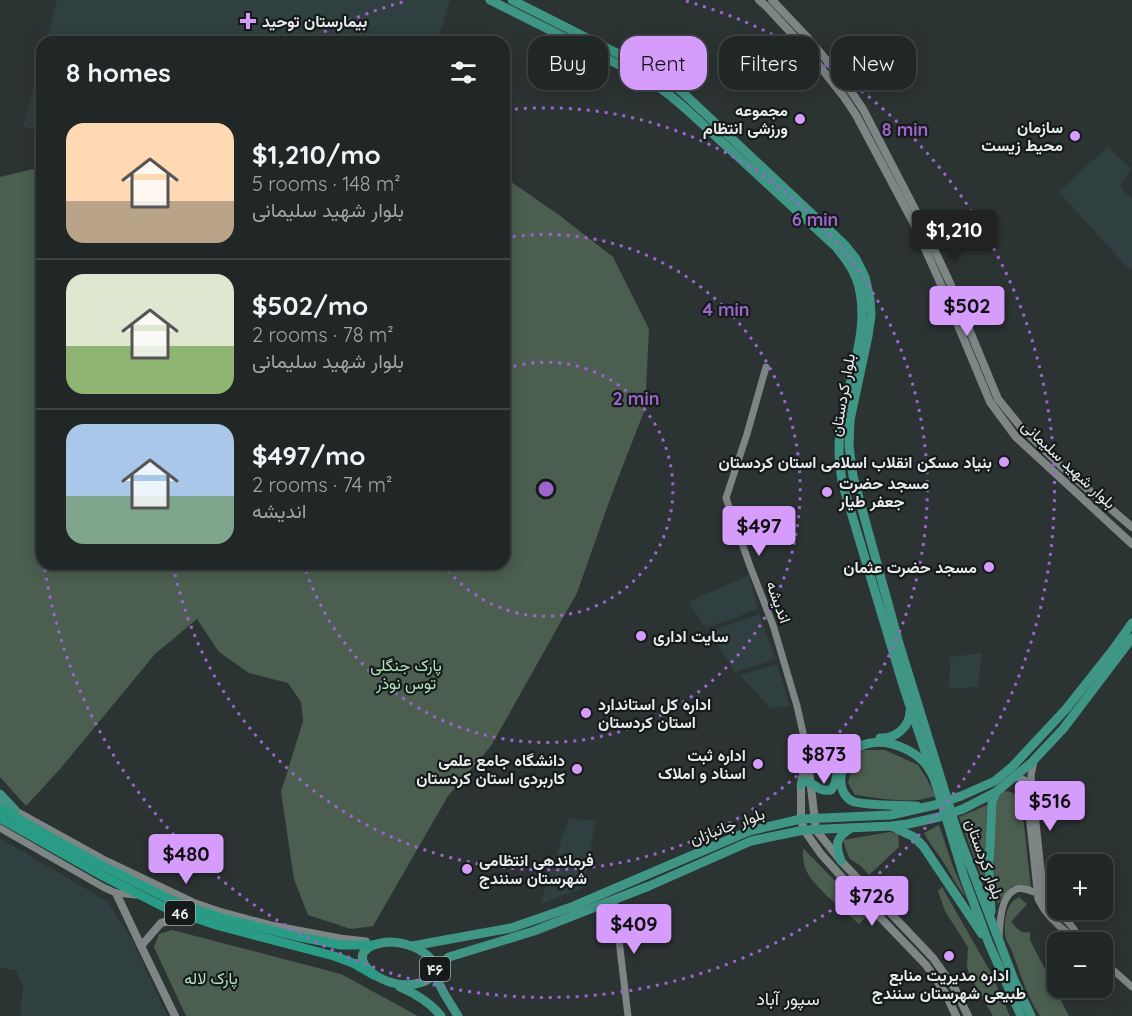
<!DOCTYPE html>
<html lang="en">
<head>
<meta charset="utf-8">
<style>
  body { margin:0; font-family:Quicksand,Vazirmatn,sans-serif; background:#2d3232; color:#f1f3f6; height:100vh; display:flex; flex-direction:column; font-size:22px; white-space:nowrap }
  * { box-sizing:border-box; margin:0 }
  p { font-size:20px; color:#a2a5a7 }
  .icon { flex:none; width:33px; height:33px; fill:none; stroke:currentColor; stroke-width:2; stroke-linecap:round; stroke-linejoin:round }
  .map { position:relative; flex:1; overflow:hidden }
  .panel { position:absolute; left:36px; top:36px; width:474px; height:534px; display:flex; flex-direction:column; background:#212626; border-radius:18px; box-shadow:0 3px 15px #0003,0 0 0 2px #3e4343 }
  .panel>* { flex:none }
  .top-card { position:absolute; left:528px; top:36px; width:513px; height:54px; display:flex; gap:12px }
  .controls { position:absolute; left:1047px; top:854px; display:grid; gap:12px }
  .controls a { display:grid; place-items:center; width:66px; height:66px; border-radius:12px; background:#212626; box-shadow:0 3px 15px #0003,0 0 0 2px #3e4343; font-size:30px }
  .price { position:absolute; translate:-50% -51px; padding:0 14px; border-radius:6px; background:#d59cfb; color:#111; font-size:20px; line-height:39px; filter:drop-shadow(0 2px 3px #0008) }
  .price::after { content:''; position:absolute; left:50%; top:36px; width:18px; height:14px; margin-left:-9px; background:inherit; clip-path:polygon(0 0,100% 0,50% 100%) }
  .price.selected { background:#222; color:#fff }
  ul { padding:0; list-style:none }
  li { display:flex; align-items:center; gap:18px; height:150px; padding:0 30px }
  li+li { border-top:2px solid #3e4343 }
  li span { display:grid; place-items:center; flex:none; width:168px; height:120px; border-radius:18px; color:#555 }
  li>.icon { margin-inline-start:auto }
  span .icon { width:72px; height:72px; fill:#fffc; stroke-width:1 }
  li b { font-size:26px }
  h2 { display:flex; justify-content:space-between; align-items:center; height:72px; padding:0 30px; font-size:26px }
  .chip { padding:0 21px; border-radius:18px; background:#212626; box-shadow:0 3px 15px #0003,0 0 0 2px #3e4343; font-size:21px; line-height:54px }
  .chip.selected { background:#d59cfb; color:#111 }
  .map>svg:first-child { display:block }
</style>
</head>
<body>
<div class="map">
<svg width="1132" height="1016" viewBox="0 0 1132 1016">
  <rect width="100%" height="100%" fill="#2c3333"/>
  <g fill="#303f3f">
    <polygon points="57,0 450,0 437,42 46,42"/>
    <polygon points="42,56 42,132 23,126"/>
    <polygon points="1107,147 1131,168 1120,187 1132,199 1132,270 1125,265 1059,192"/>
    <polygon points="749,575 758,609 706,628 688,602"/>
    <polygon points="759,614 776,659 735,672 710,632"/>
    <polygon points="982,653 978,687 949,689 950,657"/>
    <polygon points="777,664 790,706 770,708 740,675"/>
    <polygon points="569,818 596,821 583,888 540,904"/>
    <polygon points="0,838 108,902 132,939 167,1016 20,1016 23,985 15,970 0,968"/>
  </g>
  <g fill="#4c5e50">
    <polygon points="42,167 42,564 504,564 504,177 559,215 613,257 649,329 645,409 610,499 577,593 491,746 448,796 373,926 351,929 308,915 294,879 281,792 303,721 301,702 288,683 249,673 219,652 197,619 155,654 60,769 26,806 0,777 0,177"/>
    <path d="M864 750H885L918 765 927 779 935 796C910 805 880 798 855 795L848 783 852 762Z"/>
    <path d="M1004 791 1011 792 1021 798 1031 889 1023 887 1012 886 997 904C993 869 993 832 997 796Z"/>
    <polygon points="987,805 984,884 959,817"/>
    <path d="M939 825 952 864 966 897C956 886 953 877 945 865 939 854 930 845 924 833Z"/>
    <polygon points="890,832 898,834 899,847 869,875 862,867 849,858 843,840"/>
    <path d="M803 848 868 915 859 924C846 912 809 884 805 867 803 862 803 854 803 848Z"/>
    <polygon points="942,887 990,971 1010,1016 993,1016 969,974 967,967 968,947 945,911 938,891"/>
    <path d="M1019 897 1027 904 1011 922C1018 929 1020 934 1030 932V940L1069 1016H1040C1027 997 1020 973 1012 951 1009 945 1005 939 1005 934 1004 920 1006 903 1019 897Z"/>
    <polygon points="172,930 341,974 418,1016 186,1016 154,947 159,934"/>
  </g>
  <g fill="none" stroke-linecap="round" stroke-linejoin="round">
    <g stroke="#7d8585" stroke-width="7">
      <polyline points="766,367 747,434 726,498 750,566 773,625 797,706 806,746"/>
      <path d="M1034 761 1031 776 1044 897C1052 913 1075 921 1078 939"/>
      <path d="M1015 777 1025 780 1026 786 1038 899C1044 912 1057 925 1069 934 1073 937 1078 939 1082 942"/>
      <polyline points="0,802 107,861 193,902 222,912 271,925 340,938 366,941"/>
      <polyline points="0,828 103,887 116,893 136,895"/>
      <polyline points="613,900 615,906 628,1016"/>
      <path d="M999 938C1000 924 1000 894 1017 889 1023 887 1031 891 1037 893"/>
      <polyline points="1102,960 1132,987"/>
    </g>
    <g stroke="#7d8585" stroke-width="8">
      <polyline points="759,0 766,6 806,49 844,97 856,115 914,224 942,287 990,402 1016,437 1132,544"/>
      <polyline points="772,0 808,38 844,81 863,109 918,215 950,283 998,399 1020,426 1062,467 1132,527"/>
      <polyline points="806,746 805,760 801,785 801,819 804,830 821,854 849,885 926,965 946,994 956,1016"/>
      <polyline points="808,761 816,830 841,861 933,958 955,989 968,1016"/>
      <polyline points="116,893 141,946 161,923 189,916"/>
      <polyline points="141,946 175,1016"/>
    </g>
    <g stroke="#3f9685" stroke-width="9">
      <path d="M490 0 649 80 672 97 686 109 836 247C844 257 852 266 856 278 876 330 839 396 839 450 839 461 841 472 842 482L903 685 934 778"/>
      <polyline points="512,0 654,72 680,90 845,245 856,259 865,277 870,299 871,315 868,336 850,420 849,446 853,476 898,640 957,831 1014,980 1031,1016"/>
      <path d="M880 738C895 739 910 727 910 711"/>
      <path d="M801 785 804 781C815 782 816 792 831 790L835 784 837 774"/>
      <polyline points="0,794 15,810"/>
      <path d="M917 806C904 805 862 806 852 801 843 796 840 786 841 777 846 731 898 736 924 762 928 766 931 772 934 778L964 877 989 944 1021 1016"/>
      <polyline points="893,827 914,837 923,846 982,934"/>
      <path d="M841 861C835 845 835 838 851 828"/>
      <polyline points="991,912 989,866 992,802 996,792"/>
      <path d="M389 942C395 942 401 943 408 945 419 948 443 962 432 976 428 981 421 983 415 984 377 991 333 947 389 942Z"/>
      <polyline points="412,946 511,928 543,917 574,906 749,831 801,819 891,815 935,805 961,796 995,781 1012,767 1066,709 1112,651 1132,623"/>
      <polyline points="435,969 449,957 534,931 649,886 751,841 804,830 891,826 908,824 939,817 963,809 996,792 1031,763 1063,729 1132,638"/>
      <polyline points="434,974 445,995 458,1016"/>
      <path d="M400 987C416 994 430 1002 441 1016"/>
    </g>
    <g stroke="#2a9c85" stroke-width="9">
      <polyline points="0,808 50,837 105,867 169,899 192,908 219,917 295,936 341,945 373,945"/>
      <polyline points="0,818 103,876 166,908 216,925 334,956 353,963 374,975"/>
    </g>
  </g>
  <g fill="none" stroke="#9b65cc" stroke-width="3" stroke-dasharray="3 6">
    <path d="M505 369A127 127 0 1 1 444 565"/>
    <path d="M504 238A254 254 0 1 1 304 565"/>
    <path d="M506 110A381 381 0 1 1 173 565"/>
    <path d="M42 551A508 508 0 0 1 42 427M308 40A508 508 0 0 1 406 1M686 1A508 508 0 1 1 44 564"/>
  </g>
  <g fill="#d59cfb" stroke="#171a1a" stroke-width="2">
    <path d="M245 12h6v6h6v6h-6v6h-6v-6h-6v-6h6z"/>
    <circle cx="800" cy="119" r="6"/>
    <circle cx="1075" cy="136" r="6"/>
    <circle cx="1004" cy="462" r="6"/>
    <circle cx="827" cy="492" r="6"/>
    <circle cx="989" cy="567" r="6"/>
    <circle cx="641" cy="636" r="6"/>
    <circle cx="586" cy="713" r="6"/>
    <circle cx="758" cy="764" r="6"/>
    <circle cx="577" cy="769" r="6"/>
    <circle cx="467" cy="869" r="6"/>
    <circle cx="949" cy="956" r="6"/>
  </g>
  <g text-anchor="middle" dominant-baseline="central" stroke-width="4.5" stroke-linejoin="round" paint-order="stroke">
    <g fill="#171a1a" stroke="#a8acac" stroke-width="1.5">
      <rect x="165" y="901" width="30" height="24" rx="4.5"/>
      <rect x="420" y="957" width="30" height="24" rx="4.5"/>
    </g>
    <g font-size="15" font-weight="bold" fill="#e6ebeb">
      <text x="180" y="913">46</text>
      <text x="435" y="969">۴۶</text>
    </g>
    <g font-size="16" font-weight="bold" fill="#e6ebeb" stroke="#171a1a" text-anchor="end">
      <text x="262" y="21" text-anchor="start">بیمارستان توحید</text>
      <text x="788" y="110">مجموعه<tspan x="788" dy="18">ورزشی انتظام</tspan></text>
      <text x="1063" y="127">سازمان<tspan x="1063" dy="18">محیط زیست</tspan></text>
      <text x="992" y="462">بنیاد مسکن انقلاب اسلامی استان کردستان</text>
      <text x="839" y="483" text-anchor="start">مسجد حضرت<tspan x="839" dy="18">جعفر طیار</tspan></text>
      <text x="977" y="567">مسجد حضرت عثمان</text>
      <text x="653" y="636" text-anchor="start">سایت اداری</text>
      <text x="598" y="704" text-anchor="start">اداره کل استاندارد<tspan x="598" dy="18">استان کردستان</tspan></text>
      <text x="746" y="755">اداره ثبت<tspan x="746" dy="18">اسناد و املاک</tspan></text>
      <text x="565" y="760">دانشگاه جامع علمی<tspan x="565" dy="18">کاربردی استان کردستان</tspan></text>
      <text x="479" y="860" text-anchor="start">فرماندهی انتظامی<tspan x="479" dy="18">شهرستان سنندج</tspan></text>
      <text x="949" y="975" text-anchor="middle">اداره مدیریت منابع<tspan x="949" dy="18">طبیعی شهرستان سنندج</tspan></text>
    </g>
    <g font-size="16" fill="#e6ebeb" stroke="#171a1a">
      <text transform="translate(842 395) rotate(-80)">بلوار کردستان</text>
      <text transform="translate(1069 464) rotate(43)">بلوار شهید سلیمانی</text>
      <text transform="translate(779 602) rotate(70)">اندیشه</text>
      <text transform="translate(727 826) rotate(-20)">بلوار جانبازان</text>
      <text transform="translate(985 859) rotate(70)">بلوار کردستان</text>
    </g>
    <g font-size="16" fill="#ade4b9" stroke="#171a1a">
      <text x="406" y="665">پارک جنگلی<tspan x="406" dy="18">توس نوذر</tspan></text>
      <text x="211" y="978">پارک لاله</text>
    </g>
    <g font-size="18" fill="#e6ebeb" stroke="#171a1a">
      <text x="788" y="998">سپور آباد</text>
    </g>
  </g>
  <circle cx="546" cy="489" r="9" fill="#9b65cc" stroke="#171a1a" stroke-width="3"/>
  <g font-size="18" text-anchor="middle" font-weight="bold" fill="#9b65cc" stroke="#171a1a" stroke-width="4.5" stroke-linejoin="round" paint-order="stroke">
    <text x="905" y="136">8 min</text>
    <text x="815" y="226">6 min</text>
    <text x="726" y="316">4 min</text>
    <text x="636" y="405">2 min</text>
  </g>
</svg>
<div class="controls">
<a>+</a>
<a>−</a>
</div>
<b class="price selected" style="left:954px;top:261px">$1,210</b>
<b class="price" style="left:967px;top:337px">$502</b>
<b class="price" style="left:759px;top:557px">$497</b>
<b class="price" style="left:824px;top:785px">$873</b>
<b class="price" style="left:1050px;top:832px">$516</b>
<b class="price" style="left:186px;top:885px">$480</b>
<b class="price" style="left:872px;top:927px">$726</b>
<b class="price" style="left:634px;top:955px">$409</b>
<div class="top-card">
<a class="chip">Buy</a>
<a class="chip selected">Rent</a>
<a class="chip">Filters</a>
<a class="chip">New</a>
</div>
<section class="panel">
<h2>8 homes<svg class="icon" aria-label="filters" viewBox="0 0 24 24"><path d="M4 7h16M4 17h16"/><circle cx="9" cy="7" r="2"/><circle cx="15" cy="17" r="2"/></svg></h2>
<ul>
<li><span style="background:linear-gradient(#ffd9b3 65%,#b9a48a 0)"><svg class="icon" aria-label="home" viewBox="0 0 24 24"><path d="M3 11l9-7 9 7M6 9v11h12V9"/></svg></span><div><b>$1,210/mo</b><p>5 rooms · 148 m²</p><p>بلوار شهید سلیمانی</p></div></li>
<li><span style="background:linear-gradient(#dfe7d0 60%,#8fb573 0)"><svg class="icon" aria-label="home" viewBox="0 0 24 24"><path d="M3 11l9-7 9 7M6 9v11h12V9"/></svg></span><div><b>$502/mo</b><p>2 rooms · 78 m²</p><p>بلوار شهید سلیمانی</p></div></li>
<li><span style="background:linear-gradient(#a9c7e8 60%,#7fa58c 0)"><svg class="icon" aria-label="home" viewBox="0 0 24 24"><path d="M3 11l9-7 9 7M6 9v11h12V9"/></svg></span><div><b>$497/mo</b><p>2 rooms · 74 m²</p><p>اندیشه</p></div></li>
</ul>
</section>
</div>
</body>
</html>
